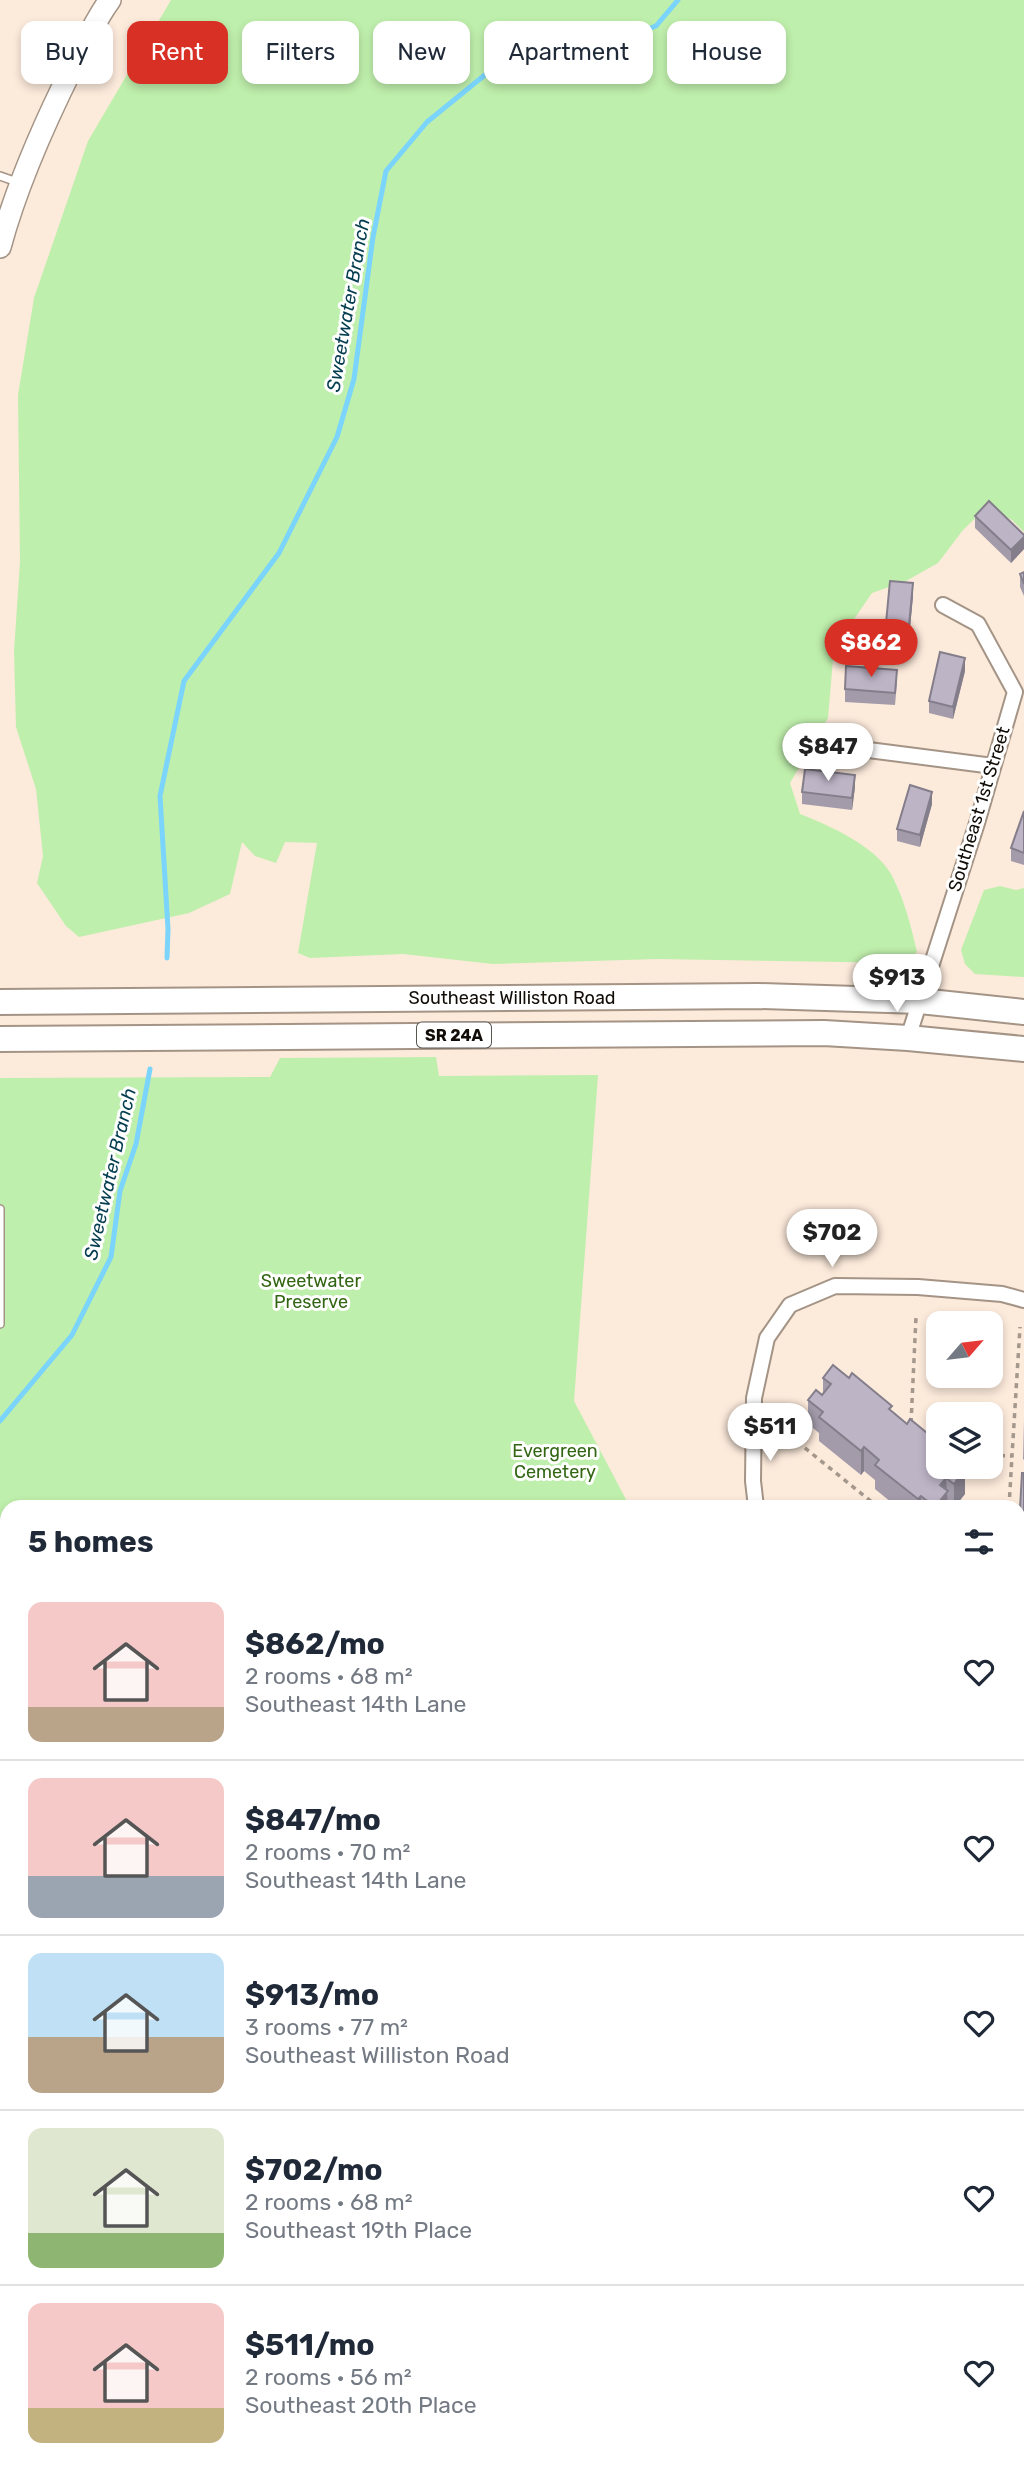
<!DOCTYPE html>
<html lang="en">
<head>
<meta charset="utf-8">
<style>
  body { margin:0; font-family:Rubik,sans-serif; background:#f2f2f3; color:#1f2937; height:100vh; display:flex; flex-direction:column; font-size:26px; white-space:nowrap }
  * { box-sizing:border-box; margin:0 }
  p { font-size:23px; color:#747a83 }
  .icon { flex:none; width:38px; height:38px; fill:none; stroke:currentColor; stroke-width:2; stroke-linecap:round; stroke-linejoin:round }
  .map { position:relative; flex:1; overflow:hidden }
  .details { position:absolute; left:0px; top:1500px; width:1026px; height:975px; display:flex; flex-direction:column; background:#fff; border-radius:21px 21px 0 0; box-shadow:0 4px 10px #0003 }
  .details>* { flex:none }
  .top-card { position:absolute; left:21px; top:21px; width:984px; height:63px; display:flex; gap:14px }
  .needle { width:46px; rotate:62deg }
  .tools { position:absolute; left:926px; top:1311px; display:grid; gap:14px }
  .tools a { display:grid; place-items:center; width:77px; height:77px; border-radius:14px; background:#fff; box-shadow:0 4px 10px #0003; font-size:35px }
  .price { position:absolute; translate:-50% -60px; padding:0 16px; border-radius:24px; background:#fff; color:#222; font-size:23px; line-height:46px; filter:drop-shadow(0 2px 4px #0008) }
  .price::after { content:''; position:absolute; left:50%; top:42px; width:21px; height:16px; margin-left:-10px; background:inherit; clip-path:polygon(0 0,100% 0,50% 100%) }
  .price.current { background:#d93025; color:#fff }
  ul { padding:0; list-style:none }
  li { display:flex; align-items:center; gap:21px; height:175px; padding:0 28px }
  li+li { border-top:2px solid #e0e1e3 }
  li span { display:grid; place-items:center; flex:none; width:196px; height:140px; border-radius:14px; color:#555 }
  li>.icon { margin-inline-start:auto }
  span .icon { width:84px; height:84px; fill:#fffc; stroke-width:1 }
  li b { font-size:30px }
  h2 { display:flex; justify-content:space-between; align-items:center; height:84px; padding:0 28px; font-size:30px }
  .chip { padding:0 24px; border-radius:14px; background:#fff; box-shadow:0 4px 10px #0003; font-size:24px; line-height:63px }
  .chip.current { background:#d93025; color:#fff }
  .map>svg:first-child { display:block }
</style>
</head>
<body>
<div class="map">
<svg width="1024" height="2474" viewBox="0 0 1024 2474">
  <rect width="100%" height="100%" fill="#fceadb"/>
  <g fill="#bfefac">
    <path d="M171 0H1024V532L1012 520 987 507 963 530 938 563 906 581 872 593 834 648 828 718 790 783 800 814C830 826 874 845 891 874 904 898 911 926 917 952L905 963 658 959 493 964 403 954 310 958 298 953 317 843 285 842 276 863 255 856 242 842 230 894 189 913 79 937 66 926 37 883 43 856 36 789 16 727 14 651 20 562 18 395 34 298 88 141Z"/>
    <polygon points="1000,886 1016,890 1024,888 1024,977 975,974 965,964 961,950 984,890"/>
    <polygon points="436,1057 439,1076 598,1075 574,1401 630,1507 7,1507 7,2468 1018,2468 1019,2242 1024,2253 1024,2474 0,2474 0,1078 270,1077 280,1058"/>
  </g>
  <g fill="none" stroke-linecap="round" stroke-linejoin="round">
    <g stroke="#7ad4fb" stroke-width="5">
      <polyline points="167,958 168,929 160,796 184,681 279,553 337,437 354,379 373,237 386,171 427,122 486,74 572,57 656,26 678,0"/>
      <polyline points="0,1421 72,1335 111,1257 120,1191 136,1144 150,1069"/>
    </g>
    <defs>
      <g id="service">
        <polyline points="0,176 20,183"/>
        <polyline points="0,1209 0,1324"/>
      </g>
      <g id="minor">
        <polyline points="853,748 993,766"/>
        <polyline points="908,1038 977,823 1015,692 978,624 943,605"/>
        <polyline points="756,1507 753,1481 754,1398 767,1338 790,1305 835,1286 918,1287 1002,1294 1024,1300"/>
        <polyline points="1018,1624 1024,1626"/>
        <polyline points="1018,1916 1024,1915"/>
      </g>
      <path id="secondary" d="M0 247C17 184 44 124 73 66 85 44 95 20 110 0"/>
      <g id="trunk">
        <polyline points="0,1002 759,996 920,1001 1024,1012"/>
        <polyline points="0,1039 824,1033 908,1038 1024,1049"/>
      </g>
    </defs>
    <use href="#service" stroke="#a49486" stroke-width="10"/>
    <use href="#minor" stroke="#a49486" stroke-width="18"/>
    <use href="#secondary" stroke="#a49486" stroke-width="24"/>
    <use href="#trunk" stroke="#a49486" stroke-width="28"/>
    <g stroke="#a4978c" stroke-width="3.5" stroke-dasharray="5 5" stroke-linecap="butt">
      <polyline points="911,1423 916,1317"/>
      <polyline points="777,1440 789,1440 800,1444 878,1507"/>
      <polyline points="990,1455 1012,1456 1020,1327"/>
      <polyline points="1009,1507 1012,1456"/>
      <polyline points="1018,1754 1024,1759"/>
      <polyline points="1018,2264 1024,2274"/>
      <polyline points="1018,2344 1024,2341"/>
      <polyline points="523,2468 527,2474"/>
      <polyline points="835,2468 839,2474"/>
      <polyline points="975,2468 979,2474"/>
      <polyline points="300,2474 313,2468"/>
      <polyline points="752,2474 765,2468"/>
    </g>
    <use href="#service" stroke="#fff" stroke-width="7"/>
    <use href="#minor" stroke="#fff" stroke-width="14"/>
    <use href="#secondary" stroke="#fff" stroke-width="21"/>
    <use href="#trunk" stroke="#fff" stroke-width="24"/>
  </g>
  <g fill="#a39baa">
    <polygon points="975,516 1024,535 1024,549 1011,563 975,528"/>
    <polygon points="1024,572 1024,596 1020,587 1020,574"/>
    <polygon points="913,596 909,638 886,636 886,623"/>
    <polygon points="965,671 953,719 929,713 929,701"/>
    <polygon points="897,682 895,705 845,702 845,689"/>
    <polygon points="855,787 852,810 802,804 802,792"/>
    <polygon points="932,804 920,847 897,841 897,829"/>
    <polygon points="1024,811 1024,865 1011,861 1011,848"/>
    <polygon points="823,1378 892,1412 965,1494 955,1507 952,1507 948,1504 948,1507 897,1507 875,1489 875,1480 864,1471 861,1475 819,1441 819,1433 808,1424 808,1400 823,1394"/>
    <polygon points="1024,1420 1024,1460 1023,1459"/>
    <polygon points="1024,1473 1024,1569 1023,1550 1019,1550 1019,1526"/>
    <polygon points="1024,1654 1024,1729 1018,1725 1018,1661"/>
  </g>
  <g fill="#847e8b">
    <polygon points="1024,537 1024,549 1011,563 1011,550"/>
    <polygon points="913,583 913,596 909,638 909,625"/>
    <polygon points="965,658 965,671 953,719 953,707"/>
    <polygon points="855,775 855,787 852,810 852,798"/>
    <polygon points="932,792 932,804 920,847 920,835"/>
    <polygon points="864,1447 864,1471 861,1475 861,1451"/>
    <polygon points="965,1469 965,1494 954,1507 954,1484"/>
    <polygon points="946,1478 948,1507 935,1507 940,1485"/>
    <polygon points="921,1496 921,1507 918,1507 918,1499"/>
    <polygon points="1024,1849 1024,1873 1018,1877 1018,1853"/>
  </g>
  <g fill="#bdb4c6" stroke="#847e8b" stroke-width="2">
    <polygon points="989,501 1024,535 1024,537 1011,550 975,516"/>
    <polygon points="1024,572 1024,584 1020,574"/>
    <polygon points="890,581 913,583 909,625 886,623"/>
    <polygon points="940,652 965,658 953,707 929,701"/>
    <polygon points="846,666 897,670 895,693 845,689"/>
    <polygon points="805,769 855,775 852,798 802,792"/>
    <polygon points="910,785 932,792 920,835 897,829"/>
    <polygon points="1024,811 1024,853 1011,848"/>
    <polygon points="833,1365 849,1378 852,1373 892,1406 889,1409 907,1424 910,1419 938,1442 938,1466 962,1466 965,1469 954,1484 946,1478 940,1485 948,1491 935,1507 921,1496 918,1499 875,1465 879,1460 864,1447 861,1451 819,1417 823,1412 808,1400 816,1390 822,1395 831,1384 823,1378"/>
    <polygon points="1022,1473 1024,1473 1024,1526 1019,1526"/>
    <polygon points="1024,1654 1024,1705 1018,1701 1018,1661"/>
    <polygon points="1018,1768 1024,1776 1024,1849 1018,1853"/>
  </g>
  <g text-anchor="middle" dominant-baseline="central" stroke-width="6" stroke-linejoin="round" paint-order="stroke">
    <rect fill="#fff" stroke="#585551" stroke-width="2" x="417" y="1022.5" width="74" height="25" rx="5"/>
    <g font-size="16" font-weight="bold" fill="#110c07">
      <text x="454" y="1035">SR 24A</text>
    </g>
    <g font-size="18" fill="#110c07" stroke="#fff">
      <text transform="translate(979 809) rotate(-73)">Southeast 1st Street</text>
      <text x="512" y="998">Southeast Williston Road</text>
    </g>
    <g font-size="18" fill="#326613" stroke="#fff">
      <text x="311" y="1281">Sweetwater<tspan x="311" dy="21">Preserve</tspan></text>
      <text x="555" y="1451">Evergreen<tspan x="555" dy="21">Cemetery</tspan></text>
    </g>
    <g font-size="19" font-style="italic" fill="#053d51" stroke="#fff">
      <text transform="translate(348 305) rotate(-80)">Sweetwater Branch</text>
      <text transform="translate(110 1174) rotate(-77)">Sweetwater Branch</text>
    </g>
  </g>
</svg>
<div class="tools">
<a><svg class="needle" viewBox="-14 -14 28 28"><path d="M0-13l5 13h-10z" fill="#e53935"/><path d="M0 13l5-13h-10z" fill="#747a83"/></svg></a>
<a><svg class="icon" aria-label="layers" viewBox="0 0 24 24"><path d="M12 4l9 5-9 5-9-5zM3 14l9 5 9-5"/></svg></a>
</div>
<b class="price current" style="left:871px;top:679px">$862</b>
<b class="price" style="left:828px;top:783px">$847</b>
<b class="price" style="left:897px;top:1014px">$913</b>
<b class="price" style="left:832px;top:1269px">$702</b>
<b class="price" style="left:770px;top:1463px">$511</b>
<div class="top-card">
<a class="chip">Buy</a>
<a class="chip current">Rent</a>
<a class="chip">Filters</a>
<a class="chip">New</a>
<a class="chip">Apartment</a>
<a class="chip">House</a>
</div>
<section class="details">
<h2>5 homes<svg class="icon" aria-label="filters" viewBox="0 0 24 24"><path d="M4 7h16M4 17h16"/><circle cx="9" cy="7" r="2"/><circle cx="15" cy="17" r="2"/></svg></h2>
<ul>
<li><span style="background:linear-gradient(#f6c9c9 75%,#b9a48a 0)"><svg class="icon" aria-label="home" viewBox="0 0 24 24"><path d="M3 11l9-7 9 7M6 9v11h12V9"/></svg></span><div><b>$862/mo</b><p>2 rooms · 68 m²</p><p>Southeast 14th Lane</p></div><svg class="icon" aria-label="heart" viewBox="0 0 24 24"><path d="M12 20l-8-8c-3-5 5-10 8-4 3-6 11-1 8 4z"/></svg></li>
<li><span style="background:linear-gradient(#f6c9c9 70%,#9aa5b1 0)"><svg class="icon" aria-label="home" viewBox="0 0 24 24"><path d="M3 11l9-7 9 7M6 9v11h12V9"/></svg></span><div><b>$847/mo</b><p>2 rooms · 70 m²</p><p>Southeast 14th Lane</p></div><svg class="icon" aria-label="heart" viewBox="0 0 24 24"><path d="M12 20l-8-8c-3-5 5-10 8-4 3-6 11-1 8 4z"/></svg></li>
<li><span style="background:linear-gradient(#bfe0f5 60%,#b9a48a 0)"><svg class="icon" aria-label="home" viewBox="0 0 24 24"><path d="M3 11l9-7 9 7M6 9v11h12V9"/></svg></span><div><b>$913/mo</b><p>3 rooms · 77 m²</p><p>Southeast Williston Road</p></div><svg class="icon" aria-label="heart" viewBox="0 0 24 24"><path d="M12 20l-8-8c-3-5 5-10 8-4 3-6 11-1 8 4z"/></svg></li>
<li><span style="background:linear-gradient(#dfe7d0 75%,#8fb573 0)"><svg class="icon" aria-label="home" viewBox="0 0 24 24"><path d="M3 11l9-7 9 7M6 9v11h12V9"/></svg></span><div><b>$702/mo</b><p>2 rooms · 68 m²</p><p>Southeast 19th Place</p></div><svg class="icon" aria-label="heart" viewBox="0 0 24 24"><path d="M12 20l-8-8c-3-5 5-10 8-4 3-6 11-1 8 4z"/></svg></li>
<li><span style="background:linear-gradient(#f6c9c9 75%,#c2b280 0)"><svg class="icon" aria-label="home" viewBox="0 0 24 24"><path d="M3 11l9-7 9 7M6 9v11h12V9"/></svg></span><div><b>$511/mo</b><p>2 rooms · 56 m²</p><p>Southeast 20th Place</p></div><svg class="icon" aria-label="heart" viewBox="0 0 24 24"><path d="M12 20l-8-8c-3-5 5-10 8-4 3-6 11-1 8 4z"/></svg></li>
</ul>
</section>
</div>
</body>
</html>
